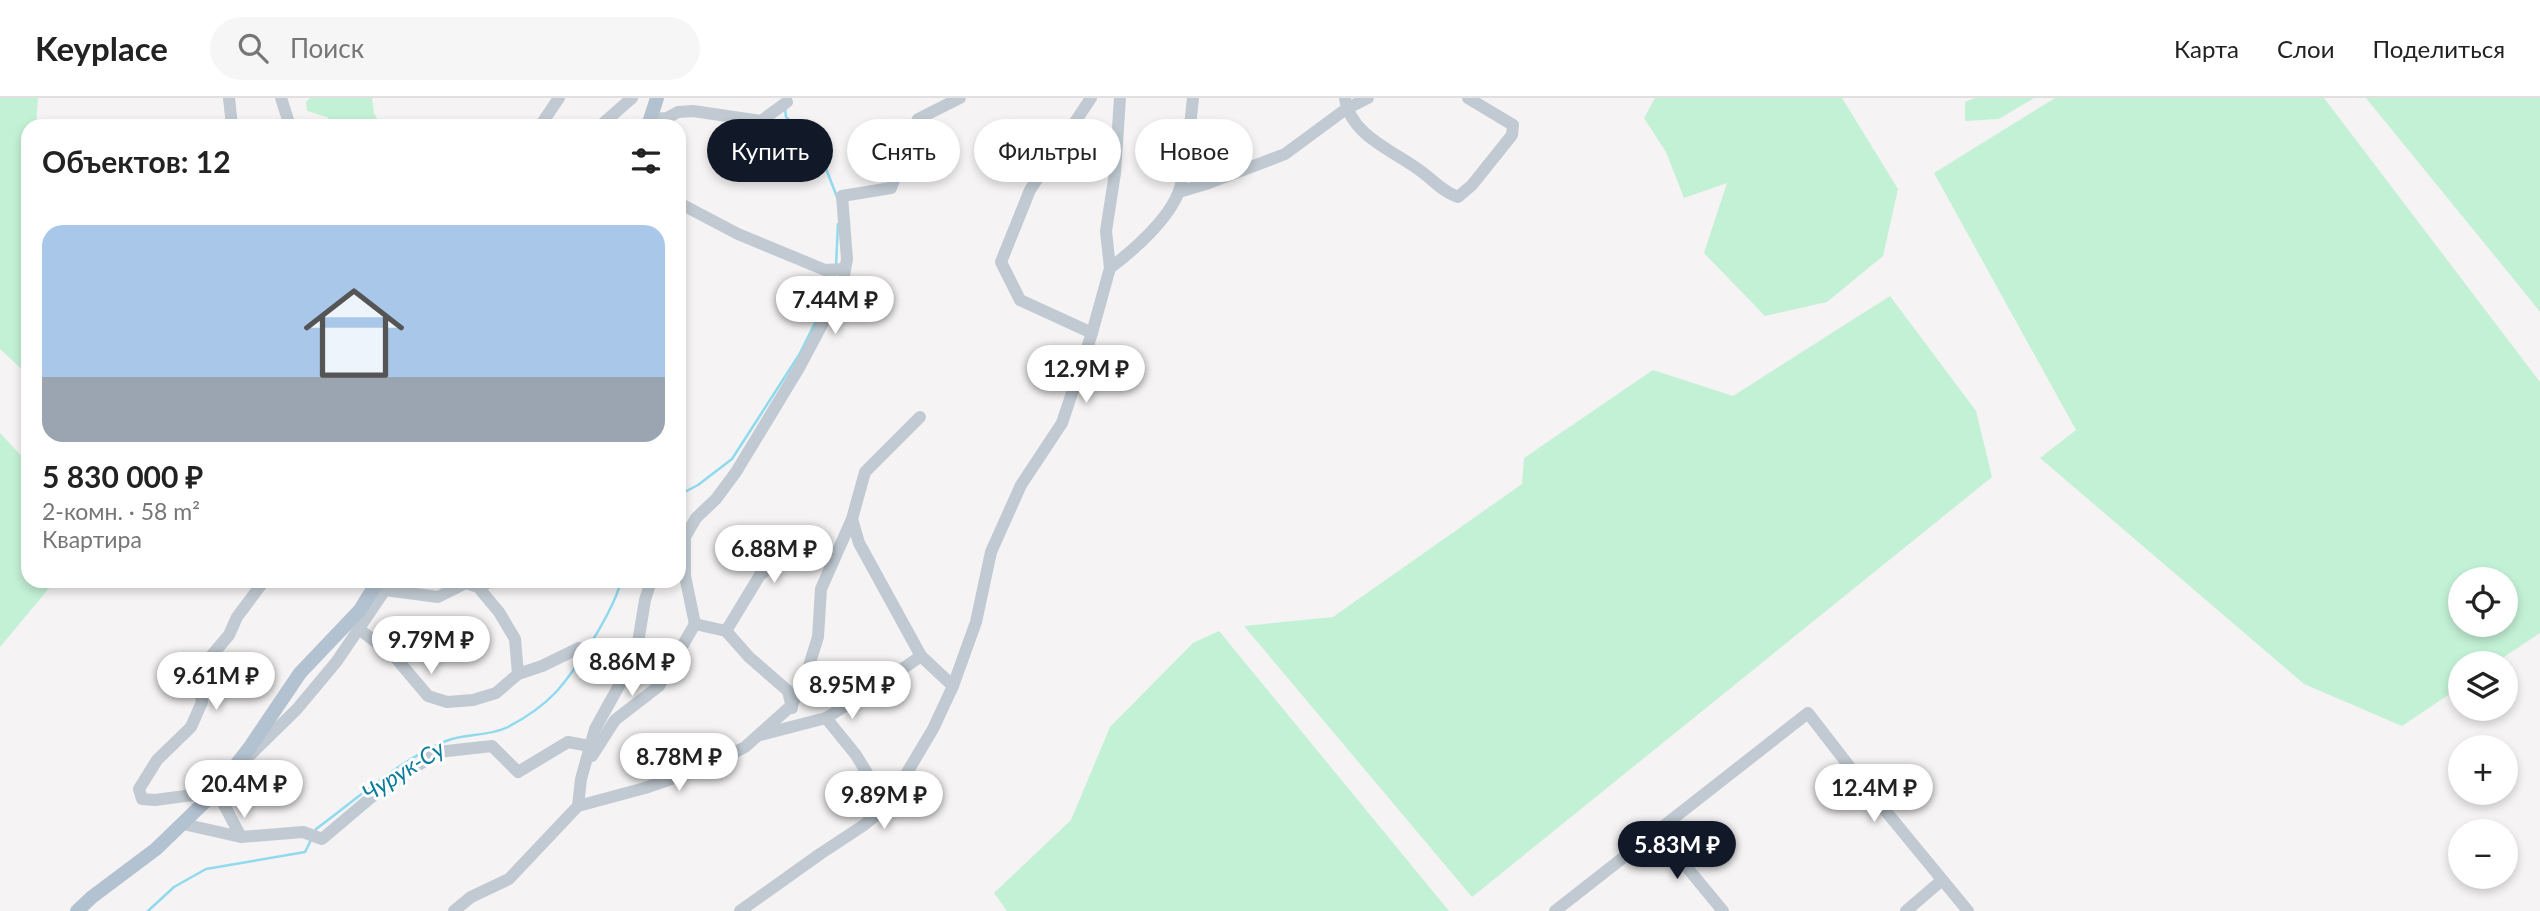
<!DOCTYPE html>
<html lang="ru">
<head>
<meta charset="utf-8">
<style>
  body { margin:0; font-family:Lato,sans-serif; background:#f6f6f6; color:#222; height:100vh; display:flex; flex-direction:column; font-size:26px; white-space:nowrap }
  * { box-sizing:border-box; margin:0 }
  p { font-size:23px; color:#767676 }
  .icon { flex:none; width:38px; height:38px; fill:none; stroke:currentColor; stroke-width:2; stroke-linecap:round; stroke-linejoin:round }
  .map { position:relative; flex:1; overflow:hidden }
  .details { position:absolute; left:21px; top:21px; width:665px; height:469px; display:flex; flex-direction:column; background:#fff; border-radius:21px; box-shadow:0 4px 10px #0003 }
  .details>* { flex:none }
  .guide { position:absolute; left:707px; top:21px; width:665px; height:63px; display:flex; gap:14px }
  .controls { position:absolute; left:2448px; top:469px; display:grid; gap:14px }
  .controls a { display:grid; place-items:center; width:70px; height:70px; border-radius:50%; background:#fff; box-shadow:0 4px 10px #0003; font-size:35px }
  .price { position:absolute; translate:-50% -60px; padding:0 16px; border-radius:24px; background:#fff; color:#222; font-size:23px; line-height:46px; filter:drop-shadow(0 2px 4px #0008) }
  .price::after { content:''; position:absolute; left:50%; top:42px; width:21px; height:16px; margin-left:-10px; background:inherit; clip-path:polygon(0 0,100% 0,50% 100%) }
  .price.current { background:#111827; color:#fff }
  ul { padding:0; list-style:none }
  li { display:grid; align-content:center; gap:14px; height:371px; padding:0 21px }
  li+li { border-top:2px solid #e0e0e0 }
  li span { display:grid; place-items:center; height:217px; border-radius:21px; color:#555 }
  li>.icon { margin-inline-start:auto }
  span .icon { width:126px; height:126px; fill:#fffc; stroke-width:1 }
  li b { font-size:30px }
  h2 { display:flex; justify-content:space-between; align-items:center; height:84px; padding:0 21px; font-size:30px }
  .chip { padding:0 24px; border-radius:32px; background:#fff; box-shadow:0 4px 10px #0003; font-size:24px; line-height:63px }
  .chip.current { background:#111827; color:#fff }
  header { display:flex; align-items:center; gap:42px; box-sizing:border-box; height:98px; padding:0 35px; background:#fff; border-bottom:2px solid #e0e0e0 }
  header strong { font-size:33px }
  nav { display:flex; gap:38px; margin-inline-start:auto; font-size:24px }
  .search { width:490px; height:63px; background:#f6f6f6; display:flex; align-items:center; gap:18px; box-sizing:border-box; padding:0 24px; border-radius:38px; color:#767676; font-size:26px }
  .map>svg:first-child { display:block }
</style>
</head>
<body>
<header>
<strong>Keyplace</strong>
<div class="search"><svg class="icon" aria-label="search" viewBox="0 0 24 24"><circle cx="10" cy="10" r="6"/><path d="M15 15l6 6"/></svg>Поиск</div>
<nav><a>Карта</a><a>Слои</a><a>Поделиться</a></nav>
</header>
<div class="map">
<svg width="2540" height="813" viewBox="0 0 2540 813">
  <rect width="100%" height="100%" fill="#f5f3f3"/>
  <g fill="#c3f1d5" fill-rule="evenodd">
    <polygon points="0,0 38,0 36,28 28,28 28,277 0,251"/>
    <polygon points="310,0 372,0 374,15 381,28 332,28 333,25 327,19 307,13 306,4"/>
    <polygon points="1655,0 1842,0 1898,91 1883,158 1827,204 1765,218 1704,155 1727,85 1684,100 1666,54 1644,20"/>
    <polygon points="1975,0 2034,0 1999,21 1965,23 1965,4"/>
    <path d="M2055 0H2324L2540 284V535L2495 565H2460V589L2402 628 2304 586 2040 360 2076 332 1934 75ZM2506 481V527H2460V481Z"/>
    <polygon points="2366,0 2540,0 2540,214 2525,195"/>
    <polygon points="1890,198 1976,313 1992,379 1472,799 1244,528 1333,519 1522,386 1524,360 1653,272 1733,298"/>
    <polygon points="0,335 28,365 28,483 55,483 0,549"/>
    <polygon points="1219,533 1449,813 1007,813 994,795 1071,722 1110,629 1193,545"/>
  </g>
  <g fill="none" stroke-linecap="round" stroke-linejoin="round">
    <g stroke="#90daee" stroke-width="2.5">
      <polyline points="785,10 786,19 818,50 837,99"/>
      <polyline points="836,168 838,126"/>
      <polyline points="679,397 698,387 732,361 799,257 817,221 835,175"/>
      <path d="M315 734 316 731C357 701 398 663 446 643 465 635 488 639 508 629 525 620 543 608 556 594 576 572 614 512 621 483"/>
      <polyline points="148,813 174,789 206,771 305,754 312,740"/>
    </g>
    <g stroke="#c1cad2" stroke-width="12">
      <polyline points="229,0 232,28"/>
      <polyline points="281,0 290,28"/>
      <polyline points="1091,0 1030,92 1001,164 1020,202 1092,235"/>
      <path d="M1345 0C1350 38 1395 53 1422 74 1434 83 1443 94 1458 99L1472 87 1512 37 1513 27 1468 0"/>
      <polyline points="650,21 667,20 678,14 693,13 761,23 787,4"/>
      <polyline points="540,28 559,0"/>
      <polyline points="600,28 632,0"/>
      <polyline points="1179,94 1209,85 1285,56 1346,11 1368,0"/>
      <polyline points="679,105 738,136 825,172 845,171"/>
      <path d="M1110 170C1133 153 1169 121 1179 93 1187 70 1190 25 1193 0"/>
      <polyline points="852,421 859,445 921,558 953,588"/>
      <polyline points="380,489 385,492 438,499 466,485 478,489 493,483"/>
      <polyline points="478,489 499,514 515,541 518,576"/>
      <polyline points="695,526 685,478 685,439 696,420 716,401 736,374 799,270 834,204 843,183 847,161 842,98 891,90 918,21 960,0"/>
      <polyline points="695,526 726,533 749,559 788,593 792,610"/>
      <polyline points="359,531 395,559 428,598 447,604 473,602 496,595 518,576 542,568 579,550"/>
      <polyline points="726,533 760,477 771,469 834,459"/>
      <polyline points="826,620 856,657 887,708"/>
      <polyline points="760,637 826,620 882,585 921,558"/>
      <polyline points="592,658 615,622 659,588 695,526"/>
      <polyline points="248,659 297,611 337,563 385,492"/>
      <polyline points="233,678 221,701 241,739"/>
      <polyline points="215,694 155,702 142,701 139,691 157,662 191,629 202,604 198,580 201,570 229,537 237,519 264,483"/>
      <polyline points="578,708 645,690 706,669 745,649 792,607 808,571 818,539 821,491 852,421 865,374 920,319"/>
      <polyline points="183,726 241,739 303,734 322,741 374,697 438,654 492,648 518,674 568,644 590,648"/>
      <polyline points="1656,732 1723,813"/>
      <polyline points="454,813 471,799 509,781 578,708 581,681 595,631 636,557 645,502 651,483"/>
      <polyline points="740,813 820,756 864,727 887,708 933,631 953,588 976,524 991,454 1021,387 1062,325 1092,235 1110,170 1106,133 1115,75 1120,0"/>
      <polyline points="1555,813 1808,615 1856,677 1968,813"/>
      <polyline points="1906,813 1941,783"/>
    </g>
    <g stroke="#b3c2d1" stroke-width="14">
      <polyline points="648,28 657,0"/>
      <polyline points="77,813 92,799 156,751 215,694 250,649 300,575 360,512 378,483"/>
    </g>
  </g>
  <g text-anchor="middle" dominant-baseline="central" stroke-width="6" stroke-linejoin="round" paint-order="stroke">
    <g font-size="23" font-style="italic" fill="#0c7c9b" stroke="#fff">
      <text transform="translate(403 672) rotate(-32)">Чурук-Су</text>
    </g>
  </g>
</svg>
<div class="controls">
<a><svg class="icon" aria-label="locate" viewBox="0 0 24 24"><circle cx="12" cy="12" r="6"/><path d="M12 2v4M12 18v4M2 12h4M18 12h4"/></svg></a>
<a><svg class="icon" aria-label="layers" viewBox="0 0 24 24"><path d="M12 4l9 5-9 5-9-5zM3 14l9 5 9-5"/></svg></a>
<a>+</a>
<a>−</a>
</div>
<b class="price" style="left:835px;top:238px">7.44M ₽</b>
<b class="price" style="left:1086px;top:307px">12.9M ₽</b>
<b class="price" style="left:774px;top:487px">6.88M ₽</b>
<b class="price" style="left:431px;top:578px">9.79M ₽</b>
<b class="price" style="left:632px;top:600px">8.86M ₽</b>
<b class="price" style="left:216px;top:614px">9.61M ₽</b>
<b class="price" style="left:852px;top:623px">8.95M ₽</b>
<b class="price" style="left:679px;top:695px">8.78M ₽</b>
<b class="price" style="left:244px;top:722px">20.4M ₽</b>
<b class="price" style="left:1874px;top:726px">12.4M ₽</b>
<b class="price" style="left:884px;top:733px">9.89M ₽</b>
<b class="price current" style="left:1677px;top:783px">5.83M ₽</b>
<div class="guide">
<a class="chip current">Купить</a>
<a class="chip">Снять</a>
<a class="chip">Фильтры</a>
<a class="chip">Новое</a>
</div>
<section class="details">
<h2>Объектов: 12<svg class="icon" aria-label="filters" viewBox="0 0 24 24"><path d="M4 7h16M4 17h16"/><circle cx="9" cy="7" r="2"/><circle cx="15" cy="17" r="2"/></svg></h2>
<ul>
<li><span style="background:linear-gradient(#a9c7e8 70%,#9aa5b1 0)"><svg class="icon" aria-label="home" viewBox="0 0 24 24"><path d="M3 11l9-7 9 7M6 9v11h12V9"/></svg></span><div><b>5 830 000 ₽</b><p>2-комн. · 58 m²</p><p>Квартира</p></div></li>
</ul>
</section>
</div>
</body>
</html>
